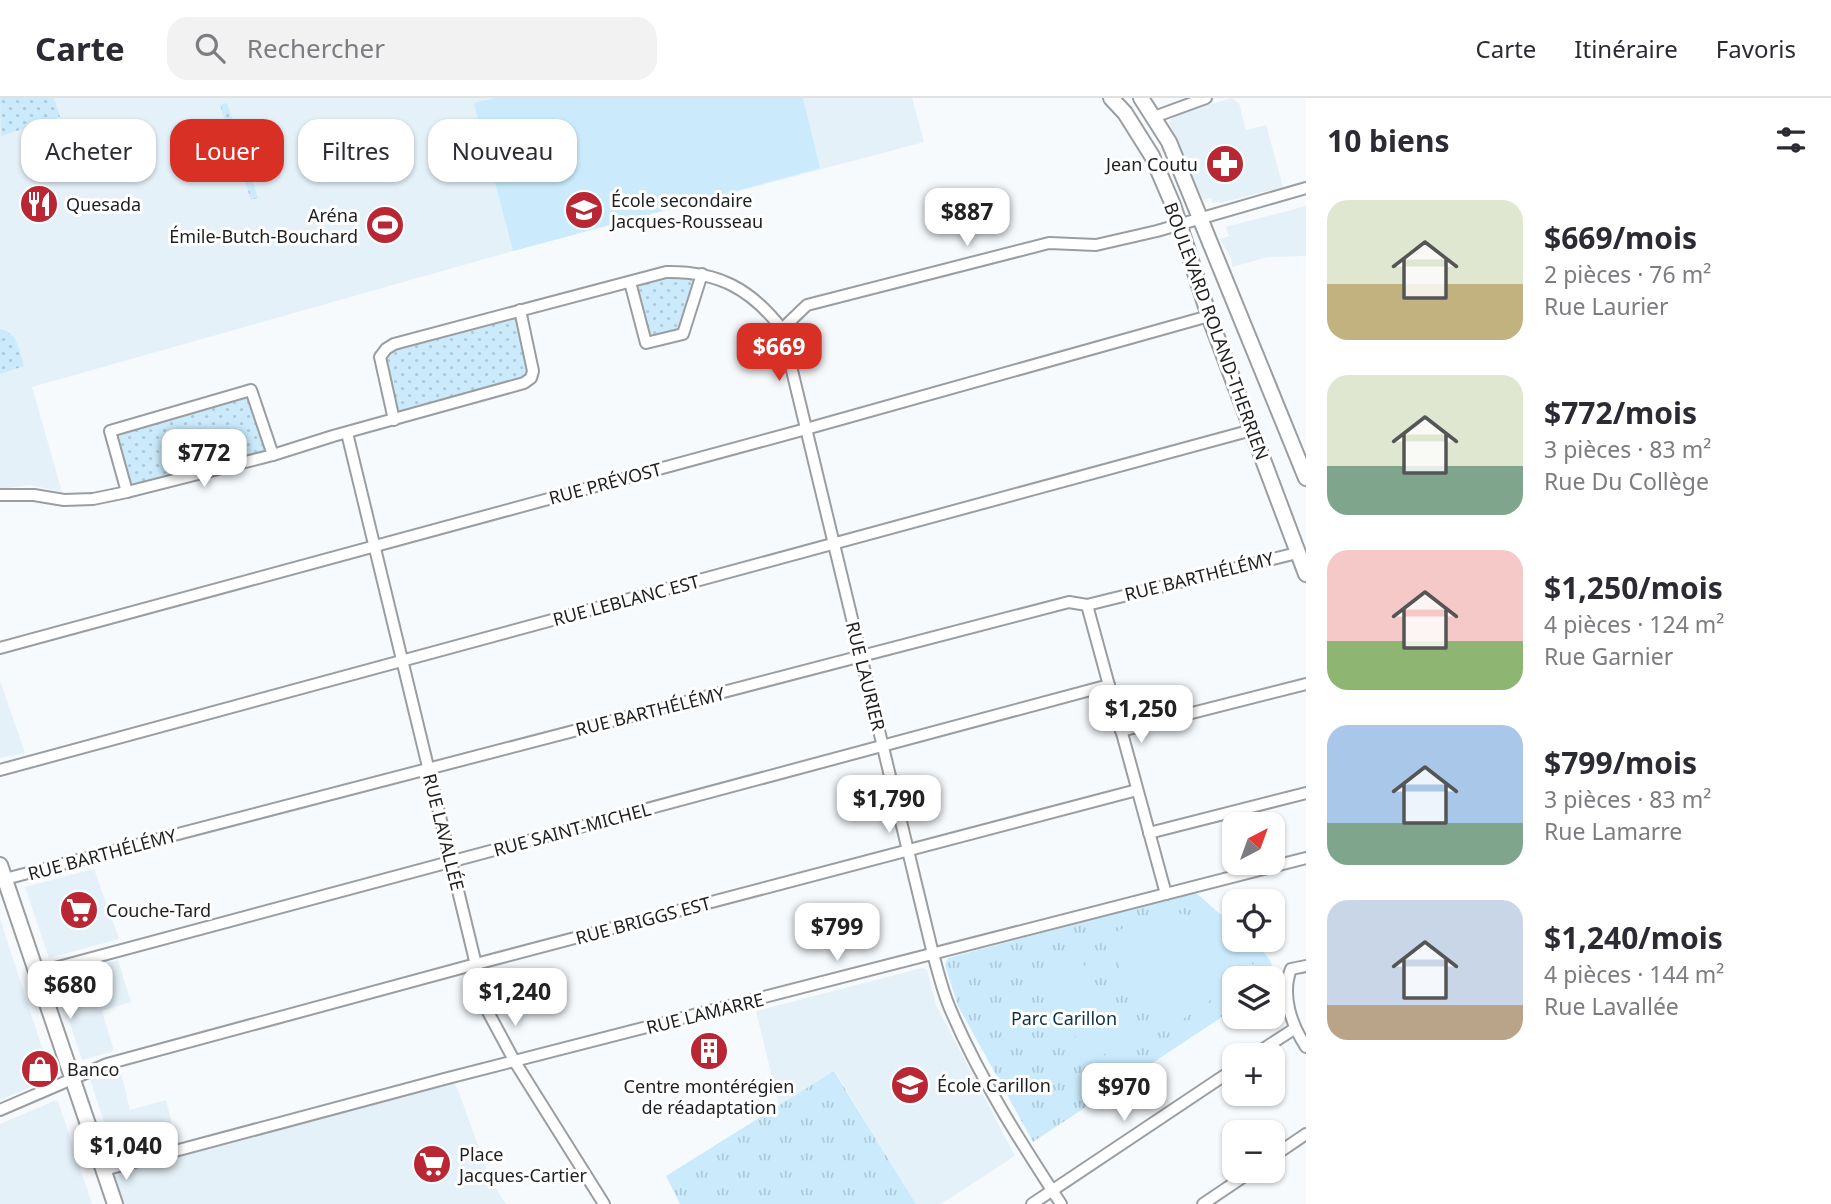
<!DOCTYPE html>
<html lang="fr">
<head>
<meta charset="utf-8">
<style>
  body { margin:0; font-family:"Noto Sans",sans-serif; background:#f2f2f3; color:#2b2b33; height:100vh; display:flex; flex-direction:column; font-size:26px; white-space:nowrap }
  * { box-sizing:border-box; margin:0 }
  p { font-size:23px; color:#7c7c81 }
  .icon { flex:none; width:38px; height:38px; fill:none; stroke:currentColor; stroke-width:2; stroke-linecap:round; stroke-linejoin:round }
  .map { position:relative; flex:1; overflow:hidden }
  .sheet { display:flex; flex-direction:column; background:#fff; width:525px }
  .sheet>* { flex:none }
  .guide { position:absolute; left:21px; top:21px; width:665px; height:63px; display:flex; gap:14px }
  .needle { width:46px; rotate:41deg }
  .buttons { position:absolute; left:1222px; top:714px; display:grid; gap:14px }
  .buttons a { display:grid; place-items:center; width:63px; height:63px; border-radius:14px; background:#fff; box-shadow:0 2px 5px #0004; font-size:35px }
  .price { position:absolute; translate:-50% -60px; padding:0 16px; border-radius:14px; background:#fff; color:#222; font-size:23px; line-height:46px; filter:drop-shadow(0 2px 4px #0008) }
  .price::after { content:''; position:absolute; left:50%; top:42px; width:21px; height:16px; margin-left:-10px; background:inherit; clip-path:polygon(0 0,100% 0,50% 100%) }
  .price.active { background:#d93025; color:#fff }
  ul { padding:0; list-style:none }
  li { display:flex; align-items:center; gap:21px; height:175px; padding:0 21px }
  li span { display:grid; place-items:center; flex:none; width:196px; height:140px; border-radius:21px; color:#555 }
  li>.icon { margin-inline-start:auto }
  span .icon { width:84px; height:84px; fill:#fffc; stroke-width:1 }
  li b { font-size:30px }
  h2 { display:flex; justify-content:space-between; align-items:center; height:84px; padding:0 21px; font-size:30px }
  .tag { padding:0 24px; border-radius:21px; background:#fff; box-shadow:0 2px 5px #0004; font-size:24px; line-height:63px }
  .tag.active { background:#d93025; color:#fff }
  header { display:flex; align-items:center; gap:42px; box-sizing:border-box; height:98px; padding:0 35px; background:#fff; border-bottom:2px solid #e1e1e2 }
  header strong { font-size:33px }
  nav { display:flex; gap:38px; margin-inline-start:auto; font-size:24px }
  .search { width:490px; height:63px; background:#f2f2f3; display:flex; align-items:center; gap:18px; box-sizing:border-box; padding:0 24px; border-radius:21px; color:#7c7c81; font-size:26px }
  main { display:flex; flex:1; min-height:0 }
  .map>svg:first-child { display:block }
</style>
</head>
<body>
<header>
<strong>Carte</strong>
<div class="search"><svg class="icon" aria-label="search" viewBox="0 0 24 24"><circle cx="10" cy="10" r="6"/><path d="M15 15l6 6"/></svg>Rechercher</div>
<nav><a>Carte</a><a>Itinéraire</a><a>Favoris</a></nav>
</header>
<main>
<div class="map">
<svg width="1306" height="1106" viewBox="0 0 1306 1106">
  <defs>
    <pattern id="grass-dots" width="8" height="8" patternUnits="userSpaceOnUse" patternTransform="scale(1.75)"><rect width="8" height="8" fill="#cbebfc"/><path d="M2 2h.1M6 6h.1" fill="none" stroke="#aec9d8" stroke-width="1.8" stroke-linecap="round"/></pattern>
    <pattern id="park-tufts" width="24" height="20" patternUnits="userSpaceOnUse" patternTransform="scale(1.75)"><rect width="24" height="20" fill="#cbebfc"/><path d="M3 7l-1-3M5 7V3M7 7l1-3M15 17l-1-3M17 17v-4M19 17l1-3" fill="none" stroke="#aec9d8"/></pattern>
  </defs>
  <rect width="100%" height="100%" fill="#f6fafd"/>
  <g fill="#e4f1f8">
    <polygon points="0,0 912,0 924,44 513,153 32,289 62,394 30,387 0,391"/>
    <polygon points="1232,0 1239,5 1246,32 1266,27 1283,89 1220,105 1219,103 1213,105 1211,100 1203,102 1169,25 1174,17"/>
    <polygon points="1306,108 1306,158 1268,159 1232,169 1232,162 1220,141 1229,138 1226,129"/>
    <polygon points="0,583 25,655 0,660"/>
    <polygon points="94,771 119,841 49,860 25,789"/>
    <polygon points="0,821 52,980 0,1002"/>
    <polygon points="118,862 131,904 102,913 114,953 82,962 55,880"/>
    <polygon points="922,870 927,872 936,907 1015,1058 941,1106 916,1106 835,973 779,1008 756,913"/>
    <polygon points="120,971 130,1012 166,1002 176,1042 115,1057 90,981"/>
    <polygon points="451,979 458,992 491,1083 506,1106 115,1106 104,1072"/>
    <polygon points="54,1003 58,1003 92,1106 0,1106 0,1026"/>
  </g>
  <g fill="url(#grass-dots)">
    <polygon points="0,0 54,0 60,19 1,38"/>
    <polygon points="227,5 258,100 251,102 220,7"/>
    <polygon points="666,174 702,176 683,236 646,245 630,184"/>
    <polygon points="520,212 531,280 394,322 380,259 386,251"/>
    <path d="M0 231C18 234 19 253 24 268L0 276Z"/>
    <polygon points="251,292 273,357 127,394 110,333"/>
  </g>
  <g fill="url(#park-tufts)">
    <path d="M1195 794 1234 828V842H1249C1268 859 1273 858 1274 885L1272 886V880H1234V911L1033 1044 958 908 945 867 948 860Z"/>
    <polygon points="834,973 916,1106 680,1106 666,1078"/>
  </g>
  <g fill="#cbebfc">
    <polygon points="495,0 803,0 820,70 513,153 474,5"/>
    <polygon points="1175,815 1207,820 1234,842 1256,871 1243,880 1234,880 1234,886 1164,934 1102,842 1131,826"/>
    <polygon points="1079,860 1131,939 1092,964 1040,885"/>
  </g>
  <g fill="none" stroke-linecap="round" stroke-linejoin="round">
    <defs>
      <g id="minor">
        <polyline points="1154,19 1206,0"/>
        <polyline points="630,184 646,245 683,236 702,176"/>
        <polyline points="782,231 807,207 1049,145 1096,147 1157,133 1306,90"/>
        <path d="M394 322 380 259 386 251 394 246 666 174C718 173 751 191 782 231L933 856C938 873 942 891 949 908 978 978 1020 1043 1061 1106"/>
        <polyline points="347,335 487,912 515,964 604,1106"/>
        <polyline points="127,394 110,333 251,292 273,357"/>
        <polyline points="0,397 34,397 64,402 93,401 127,394 273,357 333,338 524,285 531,280 533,273 520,212"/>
        <polyline points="1087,507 1166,796"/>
        <polyline points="0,550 806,331 1209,218"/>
        <polyline points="1121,633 1306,586"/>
        <polyline points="0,672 1252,332"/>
        <polyline points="1149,735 1306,695"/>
        <polyline points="5,781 1069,504 1087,507 1297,455"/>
        <path d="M1306 868 1291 871C1281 897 1291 926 1306 949"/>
        <polyline points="36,875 1109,587"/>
        <polyline points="1254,957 1294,931"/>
        <polyline points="0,1012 107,966 476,866 1137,692"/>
        <polyline points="1272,1059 1306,1036"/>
        <polyline points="104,1072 448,980 1306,760"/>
        <polyline points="1032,1106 1234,971"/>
        <polyline points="1203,1106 1252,1073"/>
      </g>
      <g id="secondary">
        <polyline points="1111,0 1125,15 1152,58 1173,107 1209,218 1306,476"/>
        <polyline points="1141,0 1169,44 1306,380"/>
        <polyline points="0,767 115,1106"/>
      </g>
    </defs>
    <use href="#minor" stroke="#9a9ea1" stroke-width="14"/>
    <use href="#secondary" stroke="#9a9ea1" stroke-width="18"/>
    <use href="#minor" stroke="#fff" stroke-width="10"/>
    <use href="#secondary" stroke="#fff" stroke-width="14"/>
  </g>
  <defs>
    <symbol id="pharmacy-disc" viewBox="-11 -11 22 22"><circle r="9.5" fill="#b82733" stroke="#fff"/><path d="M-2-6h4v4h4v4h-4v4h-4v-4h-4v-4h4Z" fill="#fff"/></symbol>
    <symbol id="restaurant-disc" viewBox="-11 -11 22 22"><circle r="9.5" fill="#b82733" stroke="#fff"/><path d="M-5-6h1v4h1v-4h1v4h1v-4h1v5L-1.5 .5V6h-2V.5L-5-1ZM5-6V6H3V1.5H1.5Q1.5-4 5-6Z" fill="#fff"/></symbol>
    <symbol id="school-disc" viewBox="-11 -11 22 22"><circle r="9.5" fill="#b82733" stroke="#fff"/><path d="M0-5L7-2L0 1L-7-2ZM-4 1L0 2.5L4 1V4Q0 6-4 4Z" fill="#fff"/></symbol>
    <symbol id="stadium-disc" viewBox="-11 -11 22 22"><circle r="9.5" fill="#b82733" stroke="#fff"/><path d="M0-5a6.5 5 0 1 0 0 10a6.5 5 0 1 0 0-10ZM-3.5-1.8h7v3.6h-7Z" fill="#fff"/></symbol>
    <symbol id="supermarket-disc" viewBox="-11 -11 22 22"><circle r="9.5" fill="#b82733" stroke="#fff"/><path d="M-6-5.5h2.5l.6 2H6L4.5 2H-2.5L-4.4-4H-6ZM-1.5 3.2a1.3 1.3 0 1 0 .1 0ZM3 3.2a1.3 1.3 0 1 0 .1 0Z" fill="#fff"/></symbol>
    <symbol id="building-disc" viewBox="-11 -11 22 22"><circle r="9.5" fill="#b82733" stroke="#fff"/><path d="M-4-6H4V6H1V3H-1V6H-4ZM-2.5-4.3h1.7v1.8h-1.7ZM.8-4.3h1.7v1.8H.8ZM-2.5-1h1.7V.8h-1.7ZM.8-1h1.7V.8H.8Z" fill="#fff"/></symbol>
    <symbol id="shop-disc" viewBox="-11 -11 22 22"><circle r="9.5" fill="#b82733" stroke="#fff"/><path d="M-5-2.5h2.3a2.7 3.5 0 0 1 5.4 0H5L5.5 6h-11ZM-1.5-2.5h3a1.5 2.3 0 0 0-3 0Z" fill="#fff"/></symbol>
  </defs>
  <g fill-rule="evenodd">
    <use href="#pharmacy-disc" x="1203" y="44" width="44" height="44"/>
    <use href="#restaurant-disc" x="17" y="84" width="44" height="44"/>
    <use href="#school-disc" x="562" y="90" width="44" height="44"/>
    <use href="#stadium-disc" x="363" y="105" width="44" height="44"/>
    <use href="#supermarket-disc" x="57" y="790" width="44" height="44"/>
    <use href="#building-disc" x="687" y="931" width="44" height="44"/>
    <use href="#shop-disc" x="18" y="949" width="44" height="44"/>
    <use href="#school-disc" x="888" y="965" width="44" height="44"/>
    <use href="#supermarket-disc" x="410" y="1044" width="44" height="44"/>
  </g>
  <g text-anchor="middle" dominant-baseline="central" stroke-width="6" stroke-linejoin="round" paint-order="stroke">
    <g font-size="18" fill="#1e1f20" stroke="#fff" text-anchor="start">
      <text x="1198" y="66" text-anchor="end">Jean Coutu</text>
      <text x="611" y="102">École secondaire<tspan x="611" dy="21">Jacques-Rousseau</tspan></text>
      <text x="66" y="106">Quesada</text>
      <text x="358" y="117" text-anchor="end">Aréna<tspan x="358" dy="21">Émile-Butch-Bouchard</tspan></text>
      <text x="106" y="812">Couche-Tard</text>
      <text x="67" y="971">Banco</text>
      <text x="937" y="987">École Carillon</text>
      <text x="709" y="988" text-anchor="middle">Centre montérégien<tspan x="709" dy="21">de réadaptation</tspan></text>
      <text x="459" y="1056">Place<tspan x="459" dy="21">Jacques-Cartier</tspan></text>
    </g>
    <g font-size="18" fill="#1e1f20" stroke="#fff">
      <text transform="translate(1217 233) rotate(70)">BOULEVARD ROLAND-THERRIEN</text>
      <text transform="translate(605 385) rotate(-15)">RUE PRÉVOST</text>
      <text transform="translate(1199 478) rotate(-14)">RUE BARTHÉLÉMY</text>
      <text transform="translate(626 502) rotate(-15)">RUE LEBLANC EST</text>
      <text transform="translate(866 578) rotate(76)">RUE LAURIER</text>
      <text transform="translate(650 613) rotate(-14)">RUE BARTHÉLÉMY</text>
      <text transform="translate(572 731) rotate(-15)">RUE SAINT-MICHEL</text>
      <text transform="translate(444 734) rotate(76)">RUE LAVALLÉE</text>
      <text transform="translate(102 756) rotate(-15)">RUE BARTHÉLÉMY</text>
      <text transform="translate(643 822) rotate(-15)">RUE BRIGGS EST</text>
      <text transform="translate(705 915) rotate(-14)">RUE LAMARRE</text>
    </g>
    <g font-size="18" fill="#0b3244" stroke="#fff">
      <text x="1064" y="920">Parc Carillon</text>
    </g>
  </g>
</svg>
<div class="buttons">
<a><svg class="needle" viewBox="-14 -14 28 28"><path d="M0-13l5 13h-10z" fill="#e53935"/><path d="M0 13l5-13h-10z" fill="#7c7c81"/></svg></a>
<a><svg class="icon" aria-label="locate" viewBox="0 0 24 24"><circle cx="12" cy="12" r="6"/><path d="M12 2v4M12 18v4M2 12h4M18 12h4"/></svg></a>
<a><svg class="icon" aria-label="layers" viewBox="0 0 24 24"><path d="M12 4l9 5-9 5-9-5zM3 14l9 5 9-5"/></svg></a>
<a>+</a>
<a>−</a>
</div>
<b class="price" style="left:967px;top:150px">$887</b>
<b class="price active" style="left:779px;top:285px">$669</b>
<b class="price" style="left:204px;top:391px">$772</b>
<b class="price" style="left:1141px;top:647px">$1,250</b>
<b class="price" style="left:889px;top:737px">$1,790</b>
<b class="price" style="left:837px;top:865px">$799</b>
<b class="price" style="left:70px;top:923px">$680</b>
<b class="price" style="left:515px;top:930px">$1,240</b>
<b class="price" style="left:1124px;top:1025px">$970</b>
<b class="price" style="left:126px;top:1084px">$1,040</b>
<div class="guide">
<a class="tag">Acheter</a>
<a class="tag active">Louer</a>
<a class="tag">Filtres</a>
<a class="tag">Nouveau</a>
</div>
</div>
<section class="sheet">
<h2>10 biens<svg class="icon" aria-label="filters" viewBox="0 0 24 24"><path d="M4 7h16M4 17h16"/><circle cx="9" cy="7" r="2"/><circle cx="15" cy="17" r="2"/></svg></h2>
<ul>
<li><span style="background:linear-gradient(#dfe7d0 60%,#c2b280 0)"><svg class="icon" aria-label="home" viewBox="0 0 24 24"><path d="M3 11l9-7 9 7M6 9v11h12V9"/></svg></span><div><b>$669/mois</b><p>2 pièces · 76 m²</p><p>Rue Laurier</p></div></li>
<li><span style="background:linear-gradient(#dfe7d0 65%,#7fa58c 0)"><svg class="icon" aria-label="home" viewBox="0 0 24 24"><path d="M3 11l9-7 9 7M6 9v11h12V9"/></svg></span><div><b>$772/mois</b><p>3 pièces · 83 m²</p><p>Rue Du Collège</p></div></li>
<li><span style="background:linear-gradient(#f6c9c9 65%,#8fb573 0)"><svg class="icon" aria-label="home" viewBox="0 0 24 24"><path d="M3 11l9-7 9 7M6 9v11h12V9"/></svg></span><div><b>$1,250/mois</b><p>4 pièces · 124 m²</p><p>Rue Garnier</p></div></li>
<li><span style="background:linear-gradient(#a9c7e8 70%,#7fa58c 0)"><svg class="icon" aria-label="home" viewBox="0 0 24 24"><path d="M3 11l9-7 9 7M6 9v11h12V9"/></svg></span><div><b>$799/mois</b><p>3 pièces · 83 m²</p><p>Rue Lamarre</p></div></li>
<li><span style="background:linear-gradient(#c9d6e8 75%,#b9a48a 0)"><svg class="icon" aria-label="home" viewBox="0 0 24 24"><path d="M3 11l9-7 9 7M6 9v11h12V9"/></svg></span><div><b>$1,240/mois</b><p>4 pièces · 144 m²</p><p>Rue Lavallée</p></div></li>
</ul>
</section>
</main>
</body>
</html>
